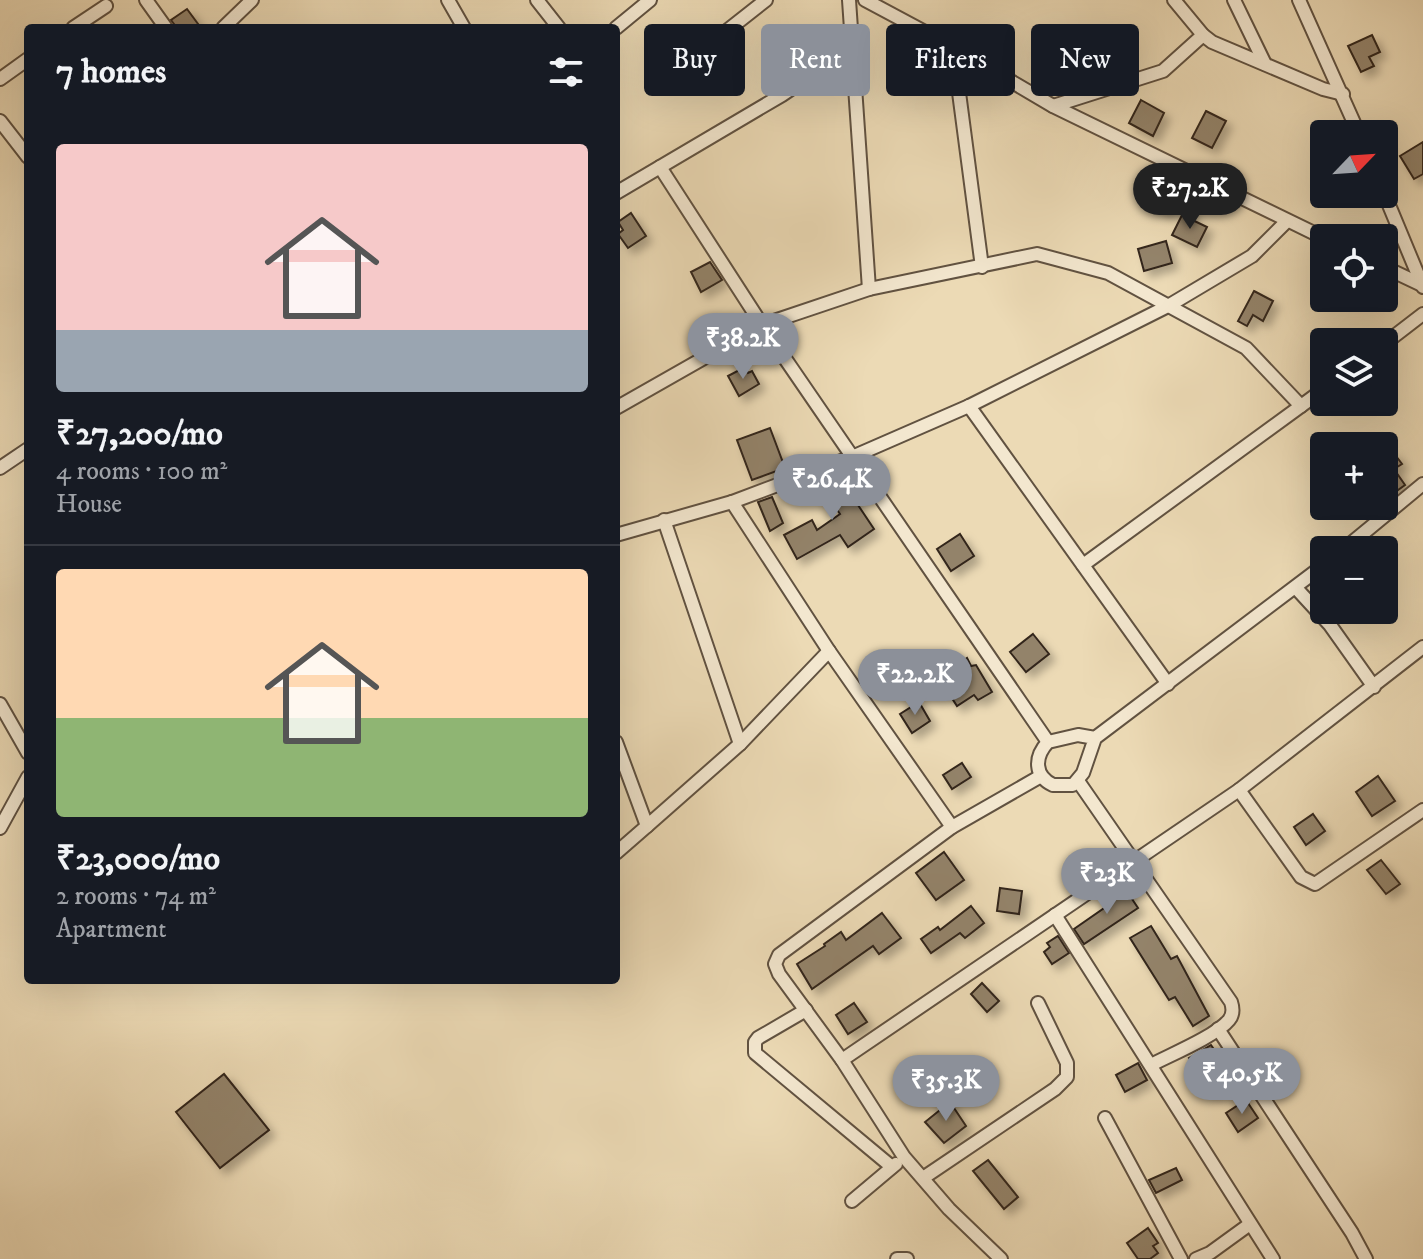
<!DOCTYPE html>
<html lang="en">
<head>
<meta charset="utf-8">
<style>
  body { margin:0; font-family:"IM FELL DW Pica",serif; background:#20242c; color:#f1f3f6; height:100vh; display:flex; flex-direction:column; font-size:30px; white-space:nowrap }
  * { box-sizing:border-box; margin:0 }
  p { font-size:26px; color:#9ea1a6 }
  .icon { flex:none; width:44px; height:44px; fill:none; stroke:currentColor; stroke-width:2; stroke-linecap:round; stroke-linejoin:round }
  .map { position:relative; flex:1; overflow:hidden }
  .side { position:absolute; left:24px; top:24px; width:596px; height:960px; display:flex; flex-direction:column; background:#171b24; border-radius:8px; box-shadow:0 8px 32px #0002 }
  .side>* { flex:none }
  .hud { position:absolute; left:644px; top:24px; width:658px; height:72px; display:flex; gap:16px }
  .needle { width:52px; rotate:65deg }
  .fabs { position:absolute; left:1310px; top:120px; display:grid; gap:16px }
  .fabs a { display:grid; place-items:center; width:88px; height:88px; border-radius:8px; background:#171b24; box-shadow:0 8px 32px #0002; font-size:40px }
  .price { position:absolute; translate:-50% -68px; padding:0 18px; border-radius:28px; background:#8c9099; color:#fff; font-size:26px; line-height:52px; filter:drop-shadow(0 2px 4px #0008) }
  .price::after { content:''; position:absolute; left:50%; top:48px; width:24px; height:18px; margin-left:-12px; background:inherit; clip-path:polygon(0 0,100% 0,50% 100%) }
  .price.current { background:#222; color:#fff }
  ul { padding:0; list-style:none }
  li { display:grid; align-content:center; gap:16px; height:424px; padding:0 32px }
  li+li { border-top:2px solid #363941 }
  li span { display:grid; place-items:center; height:248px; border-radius:8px; color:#555 }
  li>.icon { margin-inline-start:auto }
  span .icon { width:144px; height:144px; fill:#fffc; stroke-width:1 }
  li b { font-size:34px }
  h2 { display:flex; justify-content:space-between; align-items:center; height:96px; padding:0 32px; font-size:34px }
  .pill { padding:0 28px; border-radius:8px; background:#171b24; box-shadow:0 8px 32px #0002; font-size:28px; line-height:72px }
  .pill.current { background:#8c9099; color:#fff }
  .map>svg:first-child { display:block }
</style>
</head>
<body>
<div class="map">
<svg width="1423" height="1259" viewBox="0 0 1423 1259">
  <defs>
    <filter id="shadow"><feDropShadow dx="6" dy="6" stdDeviation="4" flood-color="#0004"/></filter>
  </defs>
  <rect width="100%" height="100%" fill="#ecdab5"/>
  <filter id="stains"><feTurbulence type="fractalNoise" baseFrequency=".0025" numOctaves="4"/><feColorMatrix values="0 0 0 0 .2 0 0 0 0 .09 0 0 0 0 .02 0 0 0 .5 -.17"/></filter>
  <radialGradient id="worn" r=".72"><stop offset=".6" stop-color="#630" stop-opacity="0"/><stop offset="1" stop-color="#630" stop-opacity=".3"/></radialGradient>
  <g fill="#93836b" stroke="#33251a" stroke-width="2" filter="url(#shadow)">
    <polygon points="187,9 201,28 177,28 171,20"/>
    <polygon points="1372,35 1380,52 1369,57 1374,66 1361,72 1348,46"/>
    <polygon points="1141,100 1164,113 1153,136 1129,123"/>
    <polygon points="1206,111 1226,121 1212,148 1192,138"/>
    <polygon points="1423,142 1423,174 1414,179 1400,156"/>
    <polygon points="1158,185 1176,194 1167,213 1149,203"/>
    <polygon points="631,213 646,236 628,248 618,234 623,230 618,222"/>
    <polygon points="1182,215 1207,227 1197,247 1172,235"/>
    <polygon points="1166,241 1172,263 1144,271 1138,249"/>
    <polygon points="710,262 722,280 701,292 691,272"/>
    <polygon points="1254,291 1273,301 1263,321 1253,315 1247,326 1238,321"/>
    <polygon points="745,367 748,373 752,371 759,384 739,396 728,376"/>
    <polygon points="770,428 785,468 752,480 737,440"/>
    <polygon points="1393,452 1402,464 1394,469 1405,485 1384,500 1384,455 1386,457"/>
    <polygon points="843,474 853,491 850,493 874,529 848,547 840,535 797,559 784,535 812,520 817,530 840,514 822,488"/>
    <polygon points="772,497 783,523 770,531 758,502"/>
    <polygon points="960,534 974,556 951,571 937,549"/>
    <polygon points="1033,634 1049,654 1026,672 1010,652"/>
    <polygon points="967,658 971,666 976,665 992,692 978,700 974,695 957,706 939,678"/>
    <polygon points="919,702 930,721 912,733 900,714"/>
    <polygon points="962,763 971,777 952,789 943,775"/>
    <polygon points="1378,776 1395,801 1372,816 1356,792"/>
    <polygon points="1313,814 1325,831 1306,845 1294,827"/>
    <polygon points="944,852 964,880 936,900 916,873"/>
    <polygon points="1381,860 1400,884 1386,894 1367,870"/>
    <polygon points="1124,887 1138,908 1084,944 1074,929 1107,906 1103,901"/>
    <polygon points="1000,888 1022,891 1019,914 997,911"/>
    <polygon points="971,906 984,923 965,938 960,933 931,953 921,939 938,927 940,930"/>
    <polygon points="882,913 901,938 879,954 873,946 812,989 797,964 825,946 824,944 841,932 846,940"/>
    <polygon points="1151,926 1171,959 1177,956 1209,1016 1193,1026 1175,997 1169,1000 1130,938"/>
    <polygon points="1058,936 1069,953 1052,964 1044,952 1050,947 1047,943"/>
    <polygon points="982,983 999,1001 987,1012 971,994"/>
    <polygon points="854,1003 867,1022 848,1034 836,1015"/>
    <polygon points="1211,1045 1232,1076 1211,1090 1189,1058"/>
    <polygon points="1138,1063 1147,1080 1125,1092 1116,1075"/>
    <polygon points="224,1074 269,1130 220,1168 176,1112"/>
    <polygon points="1246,1100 1258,1118 1238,1132 1226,1113"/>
    <polygon points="950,1102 966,1126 944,1143 925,1122"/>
    <polygon points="988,1160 1018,1197 1004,1209 973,1171"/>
    <polygon points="1176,1168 1182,1180 1156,1193 1149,1180"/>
    <polygon points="1148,1228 1158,1243 1153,1246 1158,1253 1150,1259 1138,1259 1127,1243"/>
  </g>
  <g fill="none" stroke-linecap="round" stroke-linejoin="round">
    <defs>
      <g id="street">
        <polyline points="146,0 166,28"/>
        <polyline points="448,0 464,28"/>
        <polyline points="537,0 559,28"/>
        <polyline points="849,0 869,289"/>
        <polyline points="865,0 953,47 1053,106 1324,238"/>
        <polyline points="1174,0 1203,35 1212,42 1323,89 1343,94"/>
        <polyline points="1234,0 1265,64"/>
        <polyline points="1299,0 1359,134"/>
        <polyline points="73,28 106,6"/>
        <polyline points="223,28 252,0"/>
        <polyline points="616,28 650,0"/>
        <polyline points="953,47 982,267"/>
        <polyline points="672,74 766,0"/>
        <polyline points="0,79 28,59"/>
        <polyline points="1053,106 1163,71 1203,35"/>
        <polyline points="0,121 28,157"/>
        <polyline points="616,193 782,95 853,47"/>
        <polyline points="1384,193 1423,287"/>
        <polyline points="1384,267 1422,285"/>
        <polyline points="1384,344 1423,314"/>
        <polyline points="969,406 1168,684"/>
        <polyline points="616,408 762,325 660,167"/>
        <polyline points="0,468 28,449"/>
        <polyline points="732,502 829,651"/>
        <polyline points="664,520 740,744"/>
        <polyline points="616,535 732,502 852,457 969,406 1168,306 1252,256 1287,221"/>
        <polyline points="1343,550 1423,484"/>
        <polyline points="1083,565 1301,406"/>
        <polyline points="1296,588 1330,625 1374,687"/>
        <polyline points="0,704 28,753"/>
        <path d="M1095 738 1078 735 1048 742C1034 757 1034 776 1053 785H1073L1083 773 1095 738 1324 565"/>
        <polyline points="616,742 647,826 740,744 829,651 952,827"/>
        <polyline points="1048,742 762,325 869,289 1037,254 1108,273 1246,348 1301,406 1324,389"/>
        <path d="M1078 781 1231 1002C1233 1008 1234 1014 1229 1020 1216 1036 1170 1055 1151 1065"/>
        <polyline points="1239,790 1301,877 1315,884 1423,810"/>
        <polyline points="0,828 28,777"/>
        <polyline points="616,853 647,826"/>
        <polyline points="1055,915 1273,1259"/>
        <polyline points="806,1010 758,1038 755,1042 755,1053 892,1167"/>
        <polyline points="1218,1029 1352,1233 1366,1259"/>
        <polyline points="842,1060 1239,790 1423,647"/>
        <polyline points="1105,1118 1181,1259"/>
        <polyline points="923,1178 1055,1089 1067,1077 1067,1063 1038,1003"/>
        <polyline points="852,1201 896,1164"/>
        <polyline points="897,1259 907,1259"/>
        <polyline points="1001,1259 949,1209 904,1157 842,1060 779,974 775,964 779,955 952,827 1041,776"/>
        <polyline points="1196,1259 1210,1253 1250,1224"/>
      </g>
    </defs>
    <use href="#street" stroke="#615241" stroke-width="16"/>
    <use href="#street" stroke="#f3e7cf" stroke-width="12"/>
  </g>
  <rect width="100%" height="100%" filter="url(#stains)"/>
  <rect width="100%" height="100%" fill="url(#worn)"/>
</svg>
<div class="fabs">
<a><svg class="needle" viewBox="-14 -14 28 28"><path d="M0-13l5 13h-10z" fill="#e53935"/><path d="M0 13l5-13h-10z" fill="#9ea1a6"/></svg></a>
<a><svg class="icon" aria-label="locate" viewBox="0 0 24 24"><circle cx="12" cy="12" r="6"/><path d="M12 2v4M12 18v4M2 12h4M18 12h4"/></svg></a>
<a><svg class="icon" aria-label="layers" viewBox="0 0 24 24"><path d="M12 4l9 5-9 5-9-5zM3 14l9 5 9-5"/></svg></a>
<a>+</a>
<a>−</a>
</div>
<b class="price current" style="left:1190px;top:231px">₹27.2K</b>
<b class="price" style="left:743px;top:381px">₹38.2K</b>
<b class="price" style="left:832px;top:522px">₹26.4K</b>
<b class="price" style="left:915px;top:717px">₹22.2K</b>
<b class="price" style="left:1107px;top:916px">₹23K</b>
<b class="price" style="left:1242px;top:1116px">₹40.5K</b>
<b class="price" style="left:946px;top:1123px">₹35.3K</b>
<div class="hud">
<a class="pill">Buy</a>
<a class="pill current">Rent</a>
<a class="pill">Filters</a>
<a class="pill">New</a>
</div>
<section class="side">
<h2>7 homes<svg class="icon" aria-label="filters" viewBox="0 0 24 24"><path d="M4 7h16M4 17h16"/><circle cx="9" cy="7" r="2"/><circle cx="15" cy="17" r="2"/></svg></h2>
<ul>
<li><span style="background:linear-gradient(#f6c9c9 75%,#9aa5b1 0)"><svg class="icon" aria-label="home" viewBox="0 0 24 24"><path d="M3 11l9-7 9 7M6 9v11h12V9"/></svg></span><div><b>₹27,200/mo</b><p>4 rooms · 100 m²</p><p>House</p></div></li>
<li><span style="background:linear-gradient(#ffd9b3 60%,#8fb573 0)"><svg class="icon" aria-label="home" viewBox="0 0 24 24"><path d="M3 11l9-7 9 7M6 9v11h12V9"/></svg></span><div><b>₹23,000/mo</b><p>2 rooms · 74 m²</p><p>Apartment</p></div></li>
</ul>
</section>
</div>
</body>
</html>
